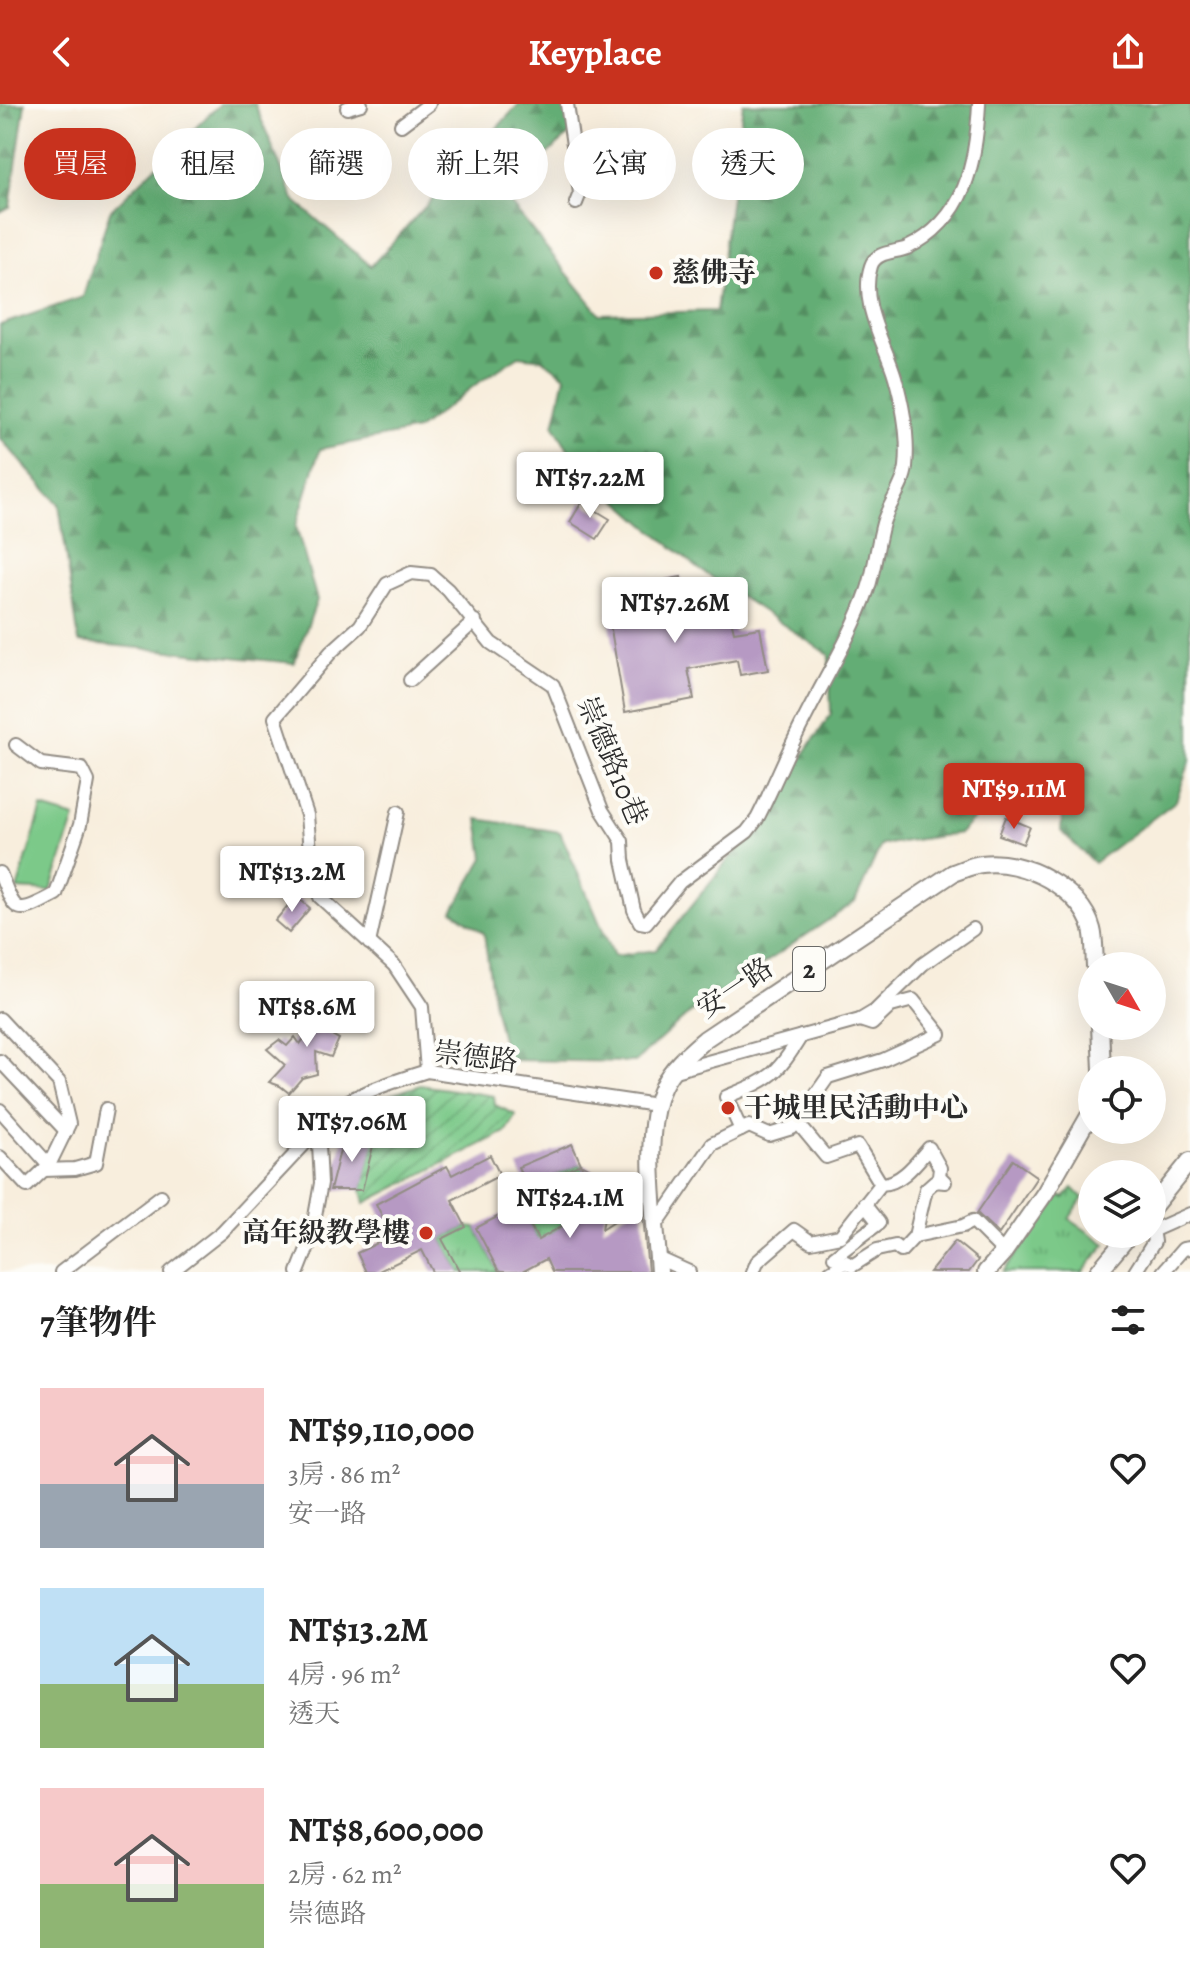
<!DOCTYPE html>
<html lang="zh-TW">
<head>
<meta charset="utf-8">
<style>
  body { margin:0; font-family:Alegreya,"Noto Serif TC",serif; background:#f6f6f6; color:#222; height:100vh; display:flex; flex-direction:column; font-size:30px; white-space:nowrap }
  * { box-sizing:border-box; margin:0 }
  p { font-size:26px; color:#767676 }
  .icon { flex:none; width:44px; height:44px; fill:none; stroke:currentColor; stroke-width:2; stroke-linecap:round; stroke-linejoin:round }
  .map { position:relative; height:1168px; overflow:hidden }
  .side { display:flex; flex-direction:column; background:#fff; flex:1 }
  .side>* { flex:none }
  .hud { position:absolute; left:24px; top:24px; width:1142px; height:72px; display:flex; gap:16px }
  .needle { width:52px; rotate:129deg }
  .tools { position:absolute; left:1078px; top:848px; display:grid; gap:16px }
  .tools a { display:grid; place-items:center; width:88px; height:88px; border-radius:50%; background:#fff; box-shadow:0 8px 32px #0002; font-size:40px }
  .price { position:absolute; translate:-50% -68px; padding:0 18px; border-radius:8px; background:#fff; color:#222; font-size:26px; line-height:52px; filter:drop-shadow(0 2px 4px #0008) }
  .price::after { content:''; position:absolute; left:50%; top:48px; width:24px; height:18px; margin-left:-12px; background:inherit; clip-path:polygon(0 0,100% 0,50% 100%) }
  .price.selected { background:#c8321e; color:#fff }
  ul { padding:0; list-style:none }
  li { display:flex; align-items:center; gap:24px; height:200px; padding:0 40px }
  li span { display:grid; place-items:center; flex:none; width:224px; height:160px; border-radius:0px; color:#555 }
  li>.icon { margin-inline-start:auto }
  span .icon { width:96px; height:96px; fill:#fffc; stroke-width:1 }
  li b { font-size:34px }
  h2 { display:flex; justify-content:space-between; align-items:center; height:96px; padding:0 40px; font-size:34px }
  .chip { padding:0 28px; border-radius:36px; background:#fff; box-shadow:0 8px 32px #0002; font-size:28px; line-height:72px }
  .chip.selected { background:#c8321e; color:#fff }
  header { display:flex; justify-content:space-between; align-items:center; height:104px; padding:0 40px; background:#c8321e; color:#fff; font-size:36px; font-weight:700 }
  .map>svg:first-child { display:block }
</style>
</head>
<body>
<header><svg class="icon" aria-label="back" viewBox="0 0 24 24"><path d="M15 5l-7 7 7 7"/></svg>Keyplace<svg class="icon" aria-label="share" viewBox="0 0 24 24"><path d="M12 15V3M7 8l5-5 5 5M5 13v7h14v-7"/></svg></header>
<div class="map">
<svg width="1190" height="1168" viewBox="0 0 1190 1168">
  <defs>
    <pattern id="forest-firs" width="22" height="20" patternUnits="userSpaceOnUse" patternTransform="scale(2)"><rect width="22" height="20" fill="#64ad75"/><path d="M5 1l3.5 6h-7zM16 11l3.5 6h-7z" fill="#538d60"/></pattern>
    <pattern id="park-tufts" width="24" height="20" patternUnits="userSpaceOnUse" patternTransform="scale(2)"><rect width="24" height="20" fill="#7bc989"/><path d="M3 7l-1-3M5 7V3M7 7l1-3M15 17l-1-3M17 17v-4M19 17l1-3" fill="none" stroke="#65a370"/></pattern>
    <pattern id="garden-furrows" width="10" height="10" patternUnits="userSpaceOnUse" patternTransform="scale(2)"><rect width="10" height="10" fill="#7bc989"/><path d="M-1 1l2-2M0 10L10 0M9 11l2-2" fill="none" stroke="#65a370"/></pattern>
  </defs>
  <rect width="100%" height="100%" fill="#fdfcf7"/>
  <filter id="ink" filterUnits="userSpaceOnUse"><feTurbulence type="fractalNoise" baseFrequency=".0125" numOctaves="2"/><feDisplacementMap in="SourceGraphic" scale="16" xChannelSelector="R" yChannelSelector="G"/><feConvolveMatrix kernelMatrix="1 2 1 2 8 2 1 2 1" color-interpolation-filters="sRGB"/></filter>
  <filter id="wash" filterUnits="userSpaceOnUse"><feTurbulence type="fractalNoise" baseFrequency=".006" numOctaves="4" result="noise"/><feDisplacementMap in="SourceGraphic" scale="32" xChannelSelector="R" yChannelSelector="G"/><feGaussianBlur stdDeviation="1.8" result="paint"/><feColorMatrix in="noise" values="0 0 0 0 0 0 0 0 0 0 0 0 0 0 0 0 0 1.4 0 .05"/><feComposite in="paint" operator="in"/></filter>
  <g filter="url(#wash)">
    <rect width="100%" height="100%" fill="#f8eedd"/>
    <polygon fill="#7bc989" stroke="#537a5a" stroke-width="2" points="42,704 75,714 51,787 17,785"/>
    <g fill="url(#forest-firs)" stroke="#486c50" stroke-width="2">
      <polygon points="0,0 25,0 10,103 0,108"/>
      <polygon points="220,0 255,0 294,96 371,162 519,0 574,0 575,26 502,89 600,210 716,207 743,0 1190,0 1190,657 1176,697 1094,759 1061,727 1065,687 1037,659 1009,679 960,729 881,741 855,798 685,913 635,958 507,956 494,902 484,829 453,807 484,754 478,715 560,728 614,852 656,846 757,720 831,610 829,551 699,465 647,422 578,361 554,322 565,272 542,255 519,252 475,281 417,326 320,345 296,422 317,496 294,559 79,538 59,400 0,334 0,221 83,193 110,107"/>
    </g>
    <g fill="url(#park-tufts)" stroke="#537a5a" stroke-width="2">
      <polygon points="581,1060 592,1104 550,1129 561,1150 548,1158 516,1091"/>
      <polygon points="1073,1084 1083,1094 1069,1115 1106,1140 1083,1168 1003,1168 1060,1092 1064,1094"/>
      <polygon points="466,1123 476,1124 499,1168 460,1168 442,1135"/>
    </g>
    <polygon fill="url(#garden-furrows)" stroke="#537a5a" stroke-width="2" points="420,981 494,992 495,1001 516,1011 505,1028 365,1099 362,1086 373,1038 344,1031 391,991"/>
    <g id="blocks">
      <g fill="#b699c3">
        <polygon points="582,398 610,415 597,435 570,418"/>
        <polygon points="681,473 685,493 704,489 710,519 731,515 734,528 760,524 768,566 740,571 737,556 688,565 694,595 625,608 608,508 646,500 643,480"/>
        <polygon points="1006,713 1030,723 1023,740 999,731"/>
        <polygon points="296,792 310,804 289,829 275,817"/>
        <polygon points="323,894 349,915 328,929 339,935 331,953 316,948 317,970 302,974 289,989 280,982 269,978 285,961 267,945 279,936 287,942 295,933 300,940 323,909 317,904"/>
        <polygon points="344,1031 374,1038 362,1086 330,1086"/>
        <polygon points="572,1040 581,1060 527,1084 518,1063"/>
        <polygon points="490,1051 500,1071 452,1096 466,1123 442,1135 460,1168 433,1168 422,1146 377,1168 366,1168 357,1149 392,1132 376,1100 447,1062 452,1071"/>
        <polygon points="1013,1056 1037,1073 999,1130 977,1109"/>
        <polygon points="581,1060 596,1068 607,1098 602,1125 642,1099 648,1168 552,1168 546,1155 522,1168 499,1168 476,1124 520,1101 538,1136 592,1104"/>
        <polygon points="955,1137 978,1156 969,1168 930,1168"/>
      </g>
    </g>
  </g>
  <g filter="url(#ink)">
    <use href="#blocks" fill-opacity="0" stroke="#928c84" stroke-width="2"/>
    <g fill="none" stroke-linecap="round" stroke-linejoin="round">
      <defs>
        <g id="minor">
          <polyline points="567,0 580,89 576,99"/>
          <polyline points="347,4 361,0"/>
          <polyline points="401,21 429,0"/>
          <polyline points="410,576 475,517"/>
          <path d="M0 769C16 809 14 813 56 790L80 721 88 677 82 665 41 660 16 641"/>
          <polyline points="369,839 398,708"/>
          <polyline points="0,915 59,978 69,1020 49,1061 27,1082 0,1053"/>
          <polyline points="0,957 66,1027"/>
          <path d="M427 967 422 903 394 861 320 793 312 772 307 711 275 614 331 548 360 522 387 480 411 469 431 471 448 486 491 539 553 581 602 706 622 737 623 756 634 806 640 818 646 819 680 778 747 728 757 715C774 682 787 648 804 616 826 572 852 531 868 485 875 464 877 441 883 419 888 401 904 382 906 363 909 334 903 301 895 273 885 239 859 199 871 162 876 147 895 149 907 144 966 115 976 59 979 0"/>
          <polyline points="671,968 860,916 875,907 923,860 973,825"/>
          <polyline points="0,1006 49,1061"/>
          <polyline points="797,1018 826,1053 858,1042 881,1080"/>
          <path d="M741 1026 726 993C771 974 775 974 801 932"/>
          <polyline points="44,1066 75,1065 96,1059 106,1005"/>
          <polyline points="656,1121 712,1040 749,1022 769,1031 792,1024 828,973 883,956 940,930 913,896 891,902 872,920 860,916"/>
          <polyline points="1154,1126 1190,1110"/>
          <polyline points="834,1153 879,1119 864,1100"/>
          <polyline points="658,1154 689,1168"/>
          <polyline points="61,1168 161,1092"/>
          <path d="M171 1168 222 1128 341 1001C367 986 398 976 427 967L656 1001"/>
          <polyline points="298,1168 311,1135 321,1079 319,1040 326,1016"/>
          <path d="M753 1168 757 1158 794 1126 811 1138 840 1132 881 1080C901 1080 917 1058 929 1044L940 1064 939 1072 945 1078 935 1077 926 1085 915 1132"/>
          <polyline points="830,1168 846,1158 852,1162 877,1146 895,1142 901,1147 915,1132 963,1122 973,1117 1004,1148"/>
          <polyline points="1135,1168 1154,1138 1152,1125"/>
          <polyline points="1163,1168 1183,1145 1190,1144"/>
        </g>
        <g id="major">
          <polyline points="1100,922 1102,966"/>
          <polyline points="1152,1104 1190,1057"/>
          <path d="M659 1168C656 1116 641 1029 663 982 672 963 689 949 705 935L953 769C962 766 972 761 982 760 1022 754 1081 784 1092 825 1095 836 1094 850 1095 862"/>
          <polyline points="986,1168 1004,1148 1045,1089 1092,1007"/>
          <polyline points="1098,1168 1130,1130"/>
        </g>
      </defs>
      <use href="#minor" stroke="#928c84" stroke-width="16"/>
      <use href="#major" stroke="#928c84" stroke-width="20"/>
      <use href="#minor" stroke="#fff" stroke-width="12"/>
      <use href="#major" stroke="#fff" stroke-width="16"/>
    </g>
  </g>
  <g fill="#c8321e" stroke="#fdfcf7" stroke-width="3">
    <circle cx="656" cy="169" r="8"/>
    <circle cx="728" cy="1004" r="8"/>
    <circle cx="426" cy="1129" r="8"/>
  </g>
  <g text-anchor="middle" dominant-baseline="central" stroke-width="8" stroke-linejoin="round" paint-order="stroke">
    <rect fill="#fdfcf7" stroke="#6a6a68" stroke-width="2" x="793" y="843" width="32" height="44" rx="6"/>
    <g font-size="26" font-weight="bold" fill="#2b2b2b">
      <text x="809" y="865">2</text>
    </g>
    <g font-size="28" font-weight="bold" fill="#2b2b2b" stroke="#fdfcf7" text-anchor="start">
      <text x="672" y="169">慈佛寺</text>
      <text x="744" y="1004">干城里民活動中心</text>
      <text x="410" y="1129" text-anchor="end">高年級教學樓</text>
    </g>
    <g font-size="28" fill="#2b2b2b" stroke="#fdfcf7">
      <text transform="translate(612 657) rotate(67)">崇德路10巷</text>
      <text transform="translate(735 884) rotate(-34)">安一路</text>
      <text transform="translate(476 953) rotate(7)">崇德路</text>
    </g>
  </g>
</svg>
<div class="tools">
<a><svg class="needle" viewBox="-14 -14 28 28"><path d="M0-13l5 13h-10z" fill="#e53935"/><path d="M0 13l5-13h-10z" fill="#767676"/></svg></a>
<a><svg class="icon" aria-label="locate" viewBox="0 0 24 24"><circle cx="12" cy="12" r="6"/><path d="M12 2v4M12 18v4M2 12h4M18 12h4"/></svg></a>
<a><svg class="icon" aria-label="layers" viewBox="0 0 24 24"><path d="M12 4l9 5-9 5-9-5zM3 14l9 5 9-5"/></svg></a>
</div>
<b class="price" style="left:590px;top:416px">NT$7.22M</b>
<b class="price" style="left:675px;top:541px">NT$7.26M</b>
<b class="price selected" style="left:1014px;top:727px">NT$9.11M</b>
<b class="price" style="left:292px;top:810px">NT$13.2M</b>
<b class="price" style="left:307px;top:945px">NT$8.6M</b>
<b class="price" style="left:352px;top:1060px">NT$7.06M</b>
<b class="price" style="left:570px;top:1136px">NT$24.1M</b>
<div class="hud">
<a class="chip selected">買屋</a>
<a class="chip">租屋</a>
<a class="chip">篩選</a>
<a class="chip">新上架</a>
<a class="chip">公寓</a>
<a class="chip">透天</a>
</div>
</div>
<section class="side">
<h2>7筆物件<svg class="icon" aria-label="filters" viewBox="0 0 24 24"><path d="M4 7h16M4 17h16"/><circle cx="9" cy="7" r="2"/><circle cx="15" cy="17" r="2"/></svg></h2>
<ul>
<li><span style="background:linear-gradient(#f6c9c9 60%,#9aa5b1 0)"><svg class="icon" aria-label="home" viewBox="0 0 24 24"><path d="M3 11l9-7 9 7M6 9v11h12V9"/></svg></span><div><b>NT$9,110,000</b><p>3房 · 86 m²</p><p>安一路</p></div><svg class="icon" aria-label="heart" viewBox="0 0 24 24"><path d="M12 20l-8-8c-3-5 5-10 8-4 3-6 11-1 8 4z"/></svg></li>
<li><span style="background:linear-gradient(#bfe0f5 60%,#8fb573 0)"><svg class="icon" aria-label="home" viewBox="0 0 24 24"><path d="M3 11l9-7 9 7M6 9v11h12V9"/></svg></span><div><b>NT$13.2M</b><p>4房 · 96 m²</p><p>透天</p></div><svg class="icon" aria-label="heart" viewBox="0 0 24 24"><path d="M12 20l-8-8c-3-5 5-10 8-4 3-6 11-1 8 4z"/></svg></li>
<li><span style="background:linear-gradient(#f6c9c9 60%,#8fb573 0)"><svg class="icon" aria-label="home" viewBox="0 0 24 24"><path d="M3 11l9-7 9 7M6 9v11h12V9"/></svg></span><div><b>NT$8,600,000</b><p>2房 · 62 m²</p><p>崇德路</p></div><svg class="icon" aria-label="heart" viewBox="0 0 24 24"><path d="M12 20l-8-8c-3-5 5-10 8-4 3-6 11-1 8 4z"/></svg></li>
</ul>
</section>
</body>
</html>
